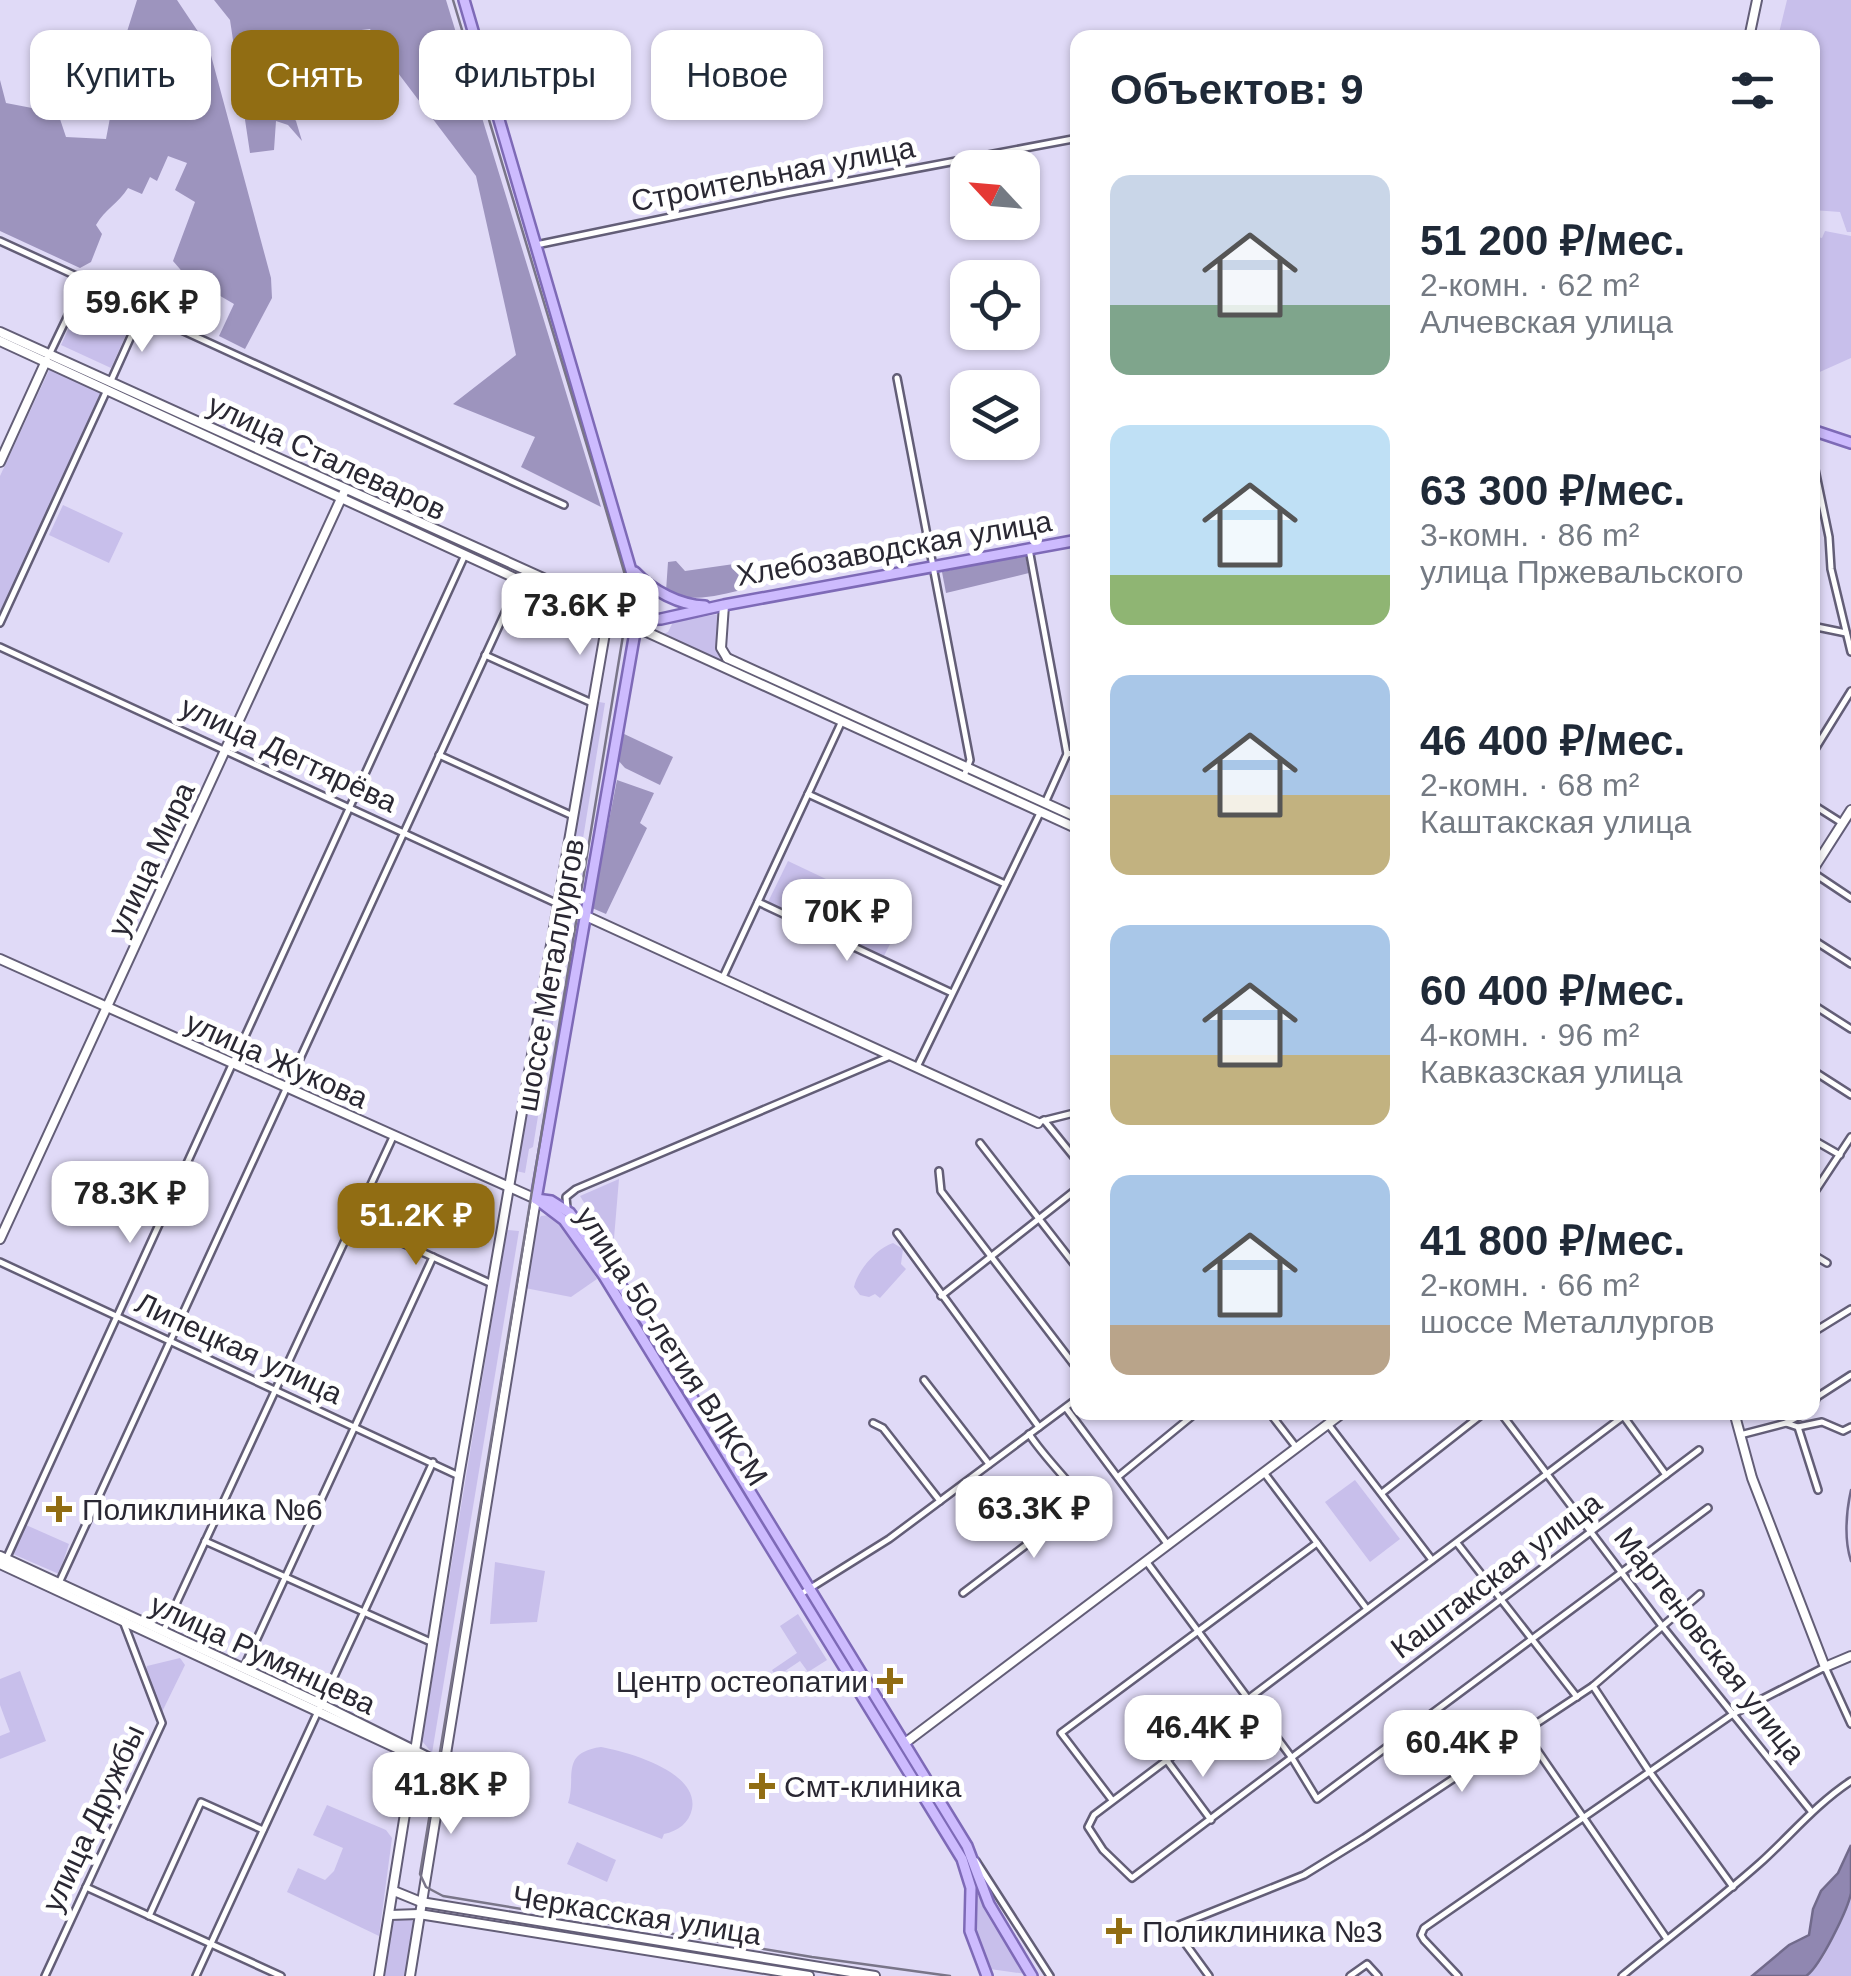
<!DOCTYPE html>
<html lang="ru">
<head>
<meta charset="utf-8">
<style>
  body { margin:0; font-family:Arial,sans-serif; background:#f2f2f3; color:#1f2937; height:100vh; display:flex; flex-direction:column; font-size:38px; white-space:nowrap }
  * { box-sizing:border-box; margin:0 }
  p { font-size:32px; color:#747a83 }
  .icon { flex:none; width:55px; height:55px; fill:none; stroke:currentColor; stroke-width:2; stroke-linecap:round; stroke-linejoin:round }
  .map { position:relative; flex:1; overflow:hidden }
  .sheet { position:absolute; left:1070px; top:30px; width:750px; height:1390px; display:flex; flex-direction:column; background:#fff; border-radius:20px; box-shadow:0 2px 8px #0004 }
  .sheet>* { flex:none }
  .guide { position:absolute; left:30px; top:30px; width:890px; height:90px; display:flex; gap:20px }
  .needle { width:65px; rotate:296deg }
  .fabs { position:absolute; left:950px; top:150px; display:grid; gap:20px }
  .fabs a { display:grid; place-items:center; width:90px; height:90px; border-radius:20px; background:#fff; box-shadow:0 2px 8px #0004; font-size:50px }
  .price { position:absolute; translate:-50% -85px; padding:0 22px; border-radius:20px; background:#fff; color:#222; font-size:32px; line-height:65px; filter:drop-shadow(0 2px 5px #0008) }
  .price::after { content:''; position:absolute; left:50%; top:60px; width:30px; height:22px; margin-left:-15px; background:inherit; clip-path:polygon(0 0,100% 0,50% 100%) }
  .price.current { background:#916d13; color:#fff }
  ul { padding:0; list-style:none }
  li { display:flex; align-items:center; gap:30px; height:250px; padding:0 40px }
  li span { display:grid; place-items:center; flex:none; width:280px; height:200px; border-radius:20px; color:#555 }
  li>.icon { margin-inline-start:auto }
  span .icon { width:120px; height:120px; fill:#fffc; stroke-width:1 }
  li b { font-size:42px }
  h2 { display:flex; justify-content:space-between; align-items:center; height:120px; padding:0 40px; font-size:42px }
  .pill { padding:0 35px; border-radius:20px; background:#fff; box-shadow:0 2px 8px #0004; font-size:35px; line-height:90px }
  .pill.current { background:#916d13; color:#fff }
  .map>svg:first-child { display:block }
</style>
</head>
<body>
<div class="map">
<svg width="1851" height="1976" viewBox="0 0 1851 1976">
  <rect width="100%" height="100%" fill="#e0daf7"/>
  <g fill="#c8bfeb">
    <polygon points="1787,0 1851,0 1851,232 1847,232 1840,212 1813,210 1812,38 1778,37"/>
    <polygon points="1825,231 1851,236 1851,358 1813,375 1813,236 1822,238"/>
    <polygon points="84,294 134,317 111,368 61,345"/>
    <polygon points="50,368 103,393 0,616 0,476"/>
    <polygon points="63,505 123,533 109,563 49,535"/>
    <polygon points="719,614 717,649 723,658 720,663 661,635 668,632 673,622"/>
    <polygon points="593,701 605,703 533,1147 529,1149 525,1173 516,1171"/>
    <polygon points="788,861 904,916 883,958 768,902"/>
    <polygon points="619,1179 613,1250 580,1196"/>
    <polygon points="550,1215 563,1223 597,1279 571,1297 525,1288 535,1225 541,1216"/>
    <polygon points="507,1230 519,1231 432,1753 422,1741"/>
    <path d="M893 1243 903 1249 901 1264 906 1269 880 1298 875 1294 869 1297 860 1295 854 1287C857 1271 877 1248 893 1243Z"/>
    <polygon points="1355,1480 1400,1539 1370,1562 1325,1502"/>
    <polygon points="26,1525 69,1544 59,1574 13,1554"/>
    <polygon points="495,1562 545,1571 537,1622 490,1624"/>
    <polygon points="798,1614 827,1660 808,1672 800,1661 776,1677 772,1670 797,1653 780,1626"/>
    <polygon points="180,1658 185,1665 161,1714 144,1674 147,1666"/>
    <polygon points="20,1671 46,1741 0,1759 0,1736 10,1732 0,1705 0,1679"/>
    <path d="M601 1747C629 1752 699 1772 692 1809 689 1823 678 1831 664 1834L662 1839 568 1803C577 1778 559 1753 601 1747Z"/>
    <polygon points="327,1805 386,1830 392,1838 379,1936 287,1892 298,1868 325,1880 334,1871 343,1848 313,1835"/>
    <polygon points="577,1842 616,1860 607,1882 567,1864"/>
    <path d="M1851 1895V1976H1806C1832 1958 1835 1921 1851 1895Z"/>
    <polygon points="975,1896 981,1896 1026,1974 990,1969 973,1927"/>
    <polygon points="408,1917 415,1923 406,1976 382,1976 391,1922"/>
  </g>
  <g fill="#9d94be">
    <path d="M137 0H177L209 48 271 278 272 298 245 349 219 336 234 304 186 276 173 261 195 202 175 190 187 163 168 156 157 181 150 177 142 194 128 188C118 204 105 209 96 225L102 234 91 262 80 268 0 231V80L6 103 58 113 66 137 106 139 125 38Z"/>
    <polygon points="214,0 446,0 601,507 521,467 535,437 453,404 516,355 476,176 395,69 370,29 336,33 288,79 276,77 268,82 296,121 302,141 288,125 276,121 274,150 250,153 230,20"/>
    <polygon points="1025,554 1029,573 946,593 942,572"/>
    <path d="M676 561 685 571 734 564 743 573 746 589C717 595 694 604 666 591L668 562Z"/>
    <polygon points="622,733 673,757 660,785 625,768 617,759"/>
    <polygon points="617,780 654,793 640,823 647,828 606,914 592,908"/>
  </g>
  <path fill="#9087b1" stroke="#716a8b" stroke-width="2.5" d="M1851 1845C1851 1860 1851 1879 1851 1893 1848 1909 1820 1967 1806 1976H1752L1789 1945 1809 1935 1813 1909 1821 1891 1838 1873Z"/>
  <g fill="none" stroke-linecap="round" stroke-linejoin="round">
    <path stroke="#716a8b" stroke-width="2.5" d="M1851 1490C1846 1512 1844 1540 1851 1561"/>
    <defs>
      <g id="street">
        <polyline points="0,241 85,280 49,355"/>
        <polyline points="536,245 786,193 1078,138"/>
        <polyline points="897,378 970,760 964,776"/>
        <polyline points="110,383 142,312 564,505"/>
        <polyline points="1812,455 1829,537 1831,569 1851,652"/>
        <polyline points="1029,549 1067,754 1045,803"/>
        <polyline points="0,623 107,390"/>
        <polyline points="1812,626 1846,633"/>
        <polyline points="0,647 558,904"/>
        <polyline points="485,655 592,703"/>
        <polyline points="1067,754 1078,752"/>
        <polyline points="1812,754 1851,691"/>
        <polyline points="439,755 573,816"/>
        <polyline points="808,794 1005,884"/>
        <polyline points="1812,804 1842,823"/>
        <polyline points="1812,872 1851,898"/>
        <polyline points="758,902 952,993"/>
        <polyline points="1812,939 1851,964"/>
        <polyline points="723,977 842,721"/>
        <polyline points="1812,1004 1851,1029"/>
        <polyline points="917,1067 1040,813"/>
        <polyline points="1812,1070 1851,1095"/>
        <polyline points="1044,1120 1078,1162"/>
        <polyline points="1042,1121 1078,1112"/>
        <polyline points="1812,1139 1840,1155"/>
        <polyline points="980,1143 1078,1269"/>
        <polyline points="939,1171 941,1191 1078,1370"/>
        <polyline points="1812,1196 1851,1137"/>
        <polyline points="567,1208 566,1197 576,1189 888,1057"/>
        <polyline points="354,1221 492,1284"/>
        <polyline points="897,1233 1039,1427"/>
        <polyline points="1812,1254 1827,1263"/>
        <polyline points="0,1262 459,1476"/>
        <polyline points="941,1296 1078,1188"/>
        <polyline points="1812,1333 1851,1309"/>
        <polyline points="924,1380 989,1464"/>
        <polyline points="1812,1407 1817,1397 1851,1375"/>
        <polyline points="1066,1408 1168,1545"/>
        <polyline points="1269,1412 1296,1447"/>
        <polyline points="1500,1412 1662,1626 1811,1811"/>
        <polyline points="1629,1412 1094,1815 1088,1827 1103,1850 1132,1878 1699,1450"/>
        <polyline points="1624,1417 1666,1475"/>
        <polyline points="873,1423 883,1428 940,1501"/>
        <polyline points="1786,1423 1807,1412"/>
        <polyline points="1328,1424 1432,1560"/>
        <polyline points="1798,1427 1818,1490"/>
        <polyline points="1740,1435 1786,1423 1798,1427 1822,1422 1843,1431 1851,1427"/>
        <polyline points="1265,1474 1367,1609"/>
        <polyline points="1119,1476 1197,1412"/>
        <polyline points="1382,1493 1485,1412"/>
        <polyline points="205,1541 433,1643"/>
        <polyline points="1457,1543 1577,1697"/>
        <polyline points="7,1557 465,555"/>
        <polyline points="1146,1561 1292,1758 1317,1799 1708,1508"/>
        <polyline points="59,1583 520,580"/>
        <path d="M963 1593 1084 1501C1066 1478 1045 1458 1029 1434"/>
        <polyline points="801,1594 889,1539 1078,1398"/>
        <polyline points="163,1632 393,1137"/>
        <polyline points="243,1669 433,1257"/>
        <polyline points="1593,1686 1649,1771 1733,1887"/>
        <polyline points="1526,1734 1667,1939"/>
        <polyline points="1168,1762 1211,1820"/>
        <polyline points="1112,1800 1061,1733 1317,1543"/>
        <polyline points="976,1861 1050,1976"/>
        <polyline points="86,1887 281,1976"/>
        <polyline points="149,1916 201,1802 263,1830"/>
        <polyline points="45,1976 162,1723 123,1621"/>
        <polyline points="196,1976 433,1462"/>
        <polyline points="1209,1976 1182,1939 1179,1925 1304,1875 1364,1838 1593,1686 1700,1594"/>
        <polyline points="1350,1976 1367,1964 1378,1976"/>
        <polyline points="1458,1976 1424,1940 1421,1935 1424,1928 1733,1714 1825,1667 1851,1724"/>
        <path d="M1622 1976C1668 1938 1715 1903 1760 1863 1791 1835 1816 1804 1851 1781"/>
      </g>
      <g id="secondary">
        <polyline points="1749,38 1757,0"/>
        <polyline points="0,332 636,620"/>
        <polyline points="0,341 578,607 635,628"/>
        <polyline points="0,462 46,361"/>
        <polyline points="724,605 721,648 727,658"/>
        <polyline points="638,628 1078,829"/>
        <polyline points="727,658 1078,818"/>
        <polyline points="1812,871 1851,810"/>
        <polyline points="586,916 1038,1123"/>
        <polyline points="0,959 536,1199 410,1976"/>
        <polyline points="0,1239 345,490"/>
        <polyline points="1734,1412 1752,1478 1825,1667 1851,1656"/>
        <polyline points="0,1556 321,1704 444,1765"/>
        <polyline points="0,1564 433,1765 444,1765"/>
        <polyline points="905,1743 1344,1412"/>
        <polyline points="394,1891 421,1902 875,1976"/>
        <polyline points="390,1915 419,1914 809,1976"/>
        <polyline points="379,1976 459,1476 609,610"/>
      </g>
      <g id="primary">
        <polyline points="464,0 637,591 634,638 536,1199"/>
        <polyline points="1812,430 1851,443"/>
        <path d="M635 572C653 591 679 605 705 606"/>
        <polyline points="636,620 661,619 724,605 1078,540"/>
        <polyline points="536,1199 551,1201 570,1213 645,1320 967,1846 989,1904 1032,1976"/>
        <polyline points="539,1201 564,1220 604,1276 962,1859 971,1888 970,1931 987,1976"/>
      </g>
    </defs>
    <use href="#street" stroke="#635e77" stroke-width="10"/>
    <use href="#secondary" stroke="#635e77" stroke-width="12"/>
    <use href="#primary" stroke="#7e6ab7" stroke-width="14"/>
    <use href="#street" stroke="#fff" stroke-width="5"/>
    <use href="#secondary" stroke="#fff" stroke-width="8"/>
    <use href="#primary" stroke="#cdbbfe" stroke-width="9"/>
    <polyline stroke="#797588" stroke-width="2.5" points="453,0 594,469 625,575 629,599 420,1874 426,1887 443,1896 812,1957 950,1976"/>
  </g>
  <g fill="#916d13" stroke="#fff" stroke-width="4">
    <path d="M54 1494h10v10h10v10h-10v10h-10v-10h-10v-10h10z"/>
    <path d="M885 1666h10v10h10v10h-10v10h-10v-10h-10v-10h10z"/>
    <path d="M757 1771h10v10h10v10h-10v10h-10v-10h-10v-10h10z"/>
    <path d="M1114 1916h10v10h10v10h-10v10h-10v-10h-10v-10h10z"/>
  </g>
  <g text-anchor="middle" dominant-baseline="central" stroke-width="10" stroke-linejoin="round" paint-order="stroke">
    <g font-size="30" fill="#2a2833" stroke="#fff">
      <text transform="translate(773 174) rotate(-11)">Строительная улица</text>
      <text transform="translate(327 457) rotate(25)">улица Сталеваров</text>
      <text transform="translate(894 548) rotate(-10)">Хлебозаводская улица</text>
      <text transform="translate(289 754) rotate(25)">улица Дегтярёва</text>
      <text transform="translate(151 859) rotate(-65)">улица Мира</text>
      <text transform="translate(550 975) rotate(-80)">шоссе Металлургов</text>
      <text transform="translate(277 1060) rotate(24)">улица Жукова</text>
      <text transform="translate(672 1346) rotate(57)">улица 50-летия ВЛКСМ</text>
      <text transform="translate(239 1348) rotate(25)">Липецкая улица</text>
      <text transform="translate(1496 1575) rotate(-37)">Каштакская улица</text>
      <text transform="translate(1710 1645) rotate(52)">Мартеновская улица</text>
      <text transform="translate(263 1654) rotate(25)">улица Румянцева</text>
      <text transform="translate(93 1818) rotate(-65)">улица Дружбы</text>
      <text transform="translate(637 1915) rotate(9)">Черкасская улица</text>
    </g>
    <g font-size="30" fill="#2a2833" stroke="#fff" text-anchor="start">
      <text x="82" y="1509">Поликлиника №6</text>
      <text x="868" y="1681" text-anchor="end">Центр остеопатии</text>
      <text x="784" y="1786">Смт-клиника</text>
      <text x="1142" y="1931">Поликлиника №3</text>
    </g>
  </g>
</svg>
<div class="fabs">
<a><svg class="needle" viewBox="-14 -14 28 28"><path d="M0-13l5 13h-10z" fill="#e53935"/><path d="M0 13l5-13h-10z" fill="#747a83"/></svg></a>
<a><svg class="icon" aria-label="locate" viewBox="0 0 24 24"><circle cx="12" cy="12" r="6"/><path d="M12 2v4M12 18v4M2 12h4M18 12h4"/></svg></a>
<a><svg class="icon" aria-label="layers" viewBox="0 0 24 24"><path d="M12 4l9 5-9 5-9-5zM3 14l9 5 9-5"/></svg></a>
</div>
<b class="price" style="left:142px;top:355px">59.6K ₽</b>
<b class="price" style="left:580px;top:658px">73.6K ₽</b>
<b class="price" style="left:847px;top:964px">70K ₽</b>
<b class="price" style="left:130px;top:1246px">78.3K ₽</b>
<b class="price current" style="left:416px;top:1268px">51.2K ₽</b>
<b class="price" style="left:1034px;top:1561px">63.3K ₽</b>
<b class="price" style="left:1203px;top:1780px">46.4K ₽</b>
<b class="price" style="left:1462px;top:1795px">60.4K ₽</b>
<b class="price" style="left:451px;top:1837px">41.8K ₽</b>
<div class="guide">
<a class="pill">Купить</a>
<a class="pill current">Снять</a>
<a class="pill">Фильтры</a>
<a class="pill">Новое</a>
</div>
<section class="sheet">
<h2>Объектов: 9<svg class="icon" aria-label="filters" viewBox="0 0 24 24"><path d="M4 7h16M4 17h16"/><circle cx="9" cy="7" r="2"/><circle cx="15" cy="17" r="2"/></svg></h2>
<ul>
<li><span style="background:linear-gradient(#c9d6e8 65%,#7fa58c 0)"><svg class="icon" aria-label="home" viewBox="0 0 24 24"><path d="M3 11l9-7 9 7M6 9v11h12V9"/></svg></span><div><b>51 200 ₽/мес.</b><p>2-комн. · 62 m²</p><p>Алчевская улица</p></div></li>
<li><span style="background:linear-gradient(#bfe0f5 75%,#8fb573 0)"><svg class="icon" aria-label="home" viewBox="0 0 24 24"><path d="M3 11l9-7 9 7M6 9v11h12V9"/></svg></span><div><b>63 300 ₽/мес.</b><p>3-комн. · 86 m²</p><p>улица Пржевальского</p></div></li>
<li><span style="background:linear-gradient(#a9c7e8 60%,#c2b280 0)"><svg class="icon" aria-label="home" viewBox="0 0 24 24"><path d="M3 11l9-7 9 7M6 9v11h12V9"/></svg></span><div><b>46 400 ₽/мес.</b><p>2-комн. · 68 m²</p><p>Каштакская улица</p></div></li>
<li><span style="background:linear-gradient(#a9c7e8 65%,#c2b280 0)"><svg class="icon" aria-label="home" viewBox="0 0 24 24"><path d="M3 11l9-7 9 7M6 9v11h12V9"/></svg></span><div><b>60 400 ₽/мес.</b><p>4-комн. · 96 m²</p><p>Кавказская улица</p></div></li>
<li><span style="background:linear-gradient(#a9c7e8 75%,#b9a48a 0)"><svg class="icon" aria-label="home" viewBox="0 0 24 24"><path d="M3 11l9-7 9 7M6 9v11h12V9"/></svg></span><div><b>41 800 ₽/мес.</b><p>2-комн. · 66 m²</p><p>шоссе Металлургов</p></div></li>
</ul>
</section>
</div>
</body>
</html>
